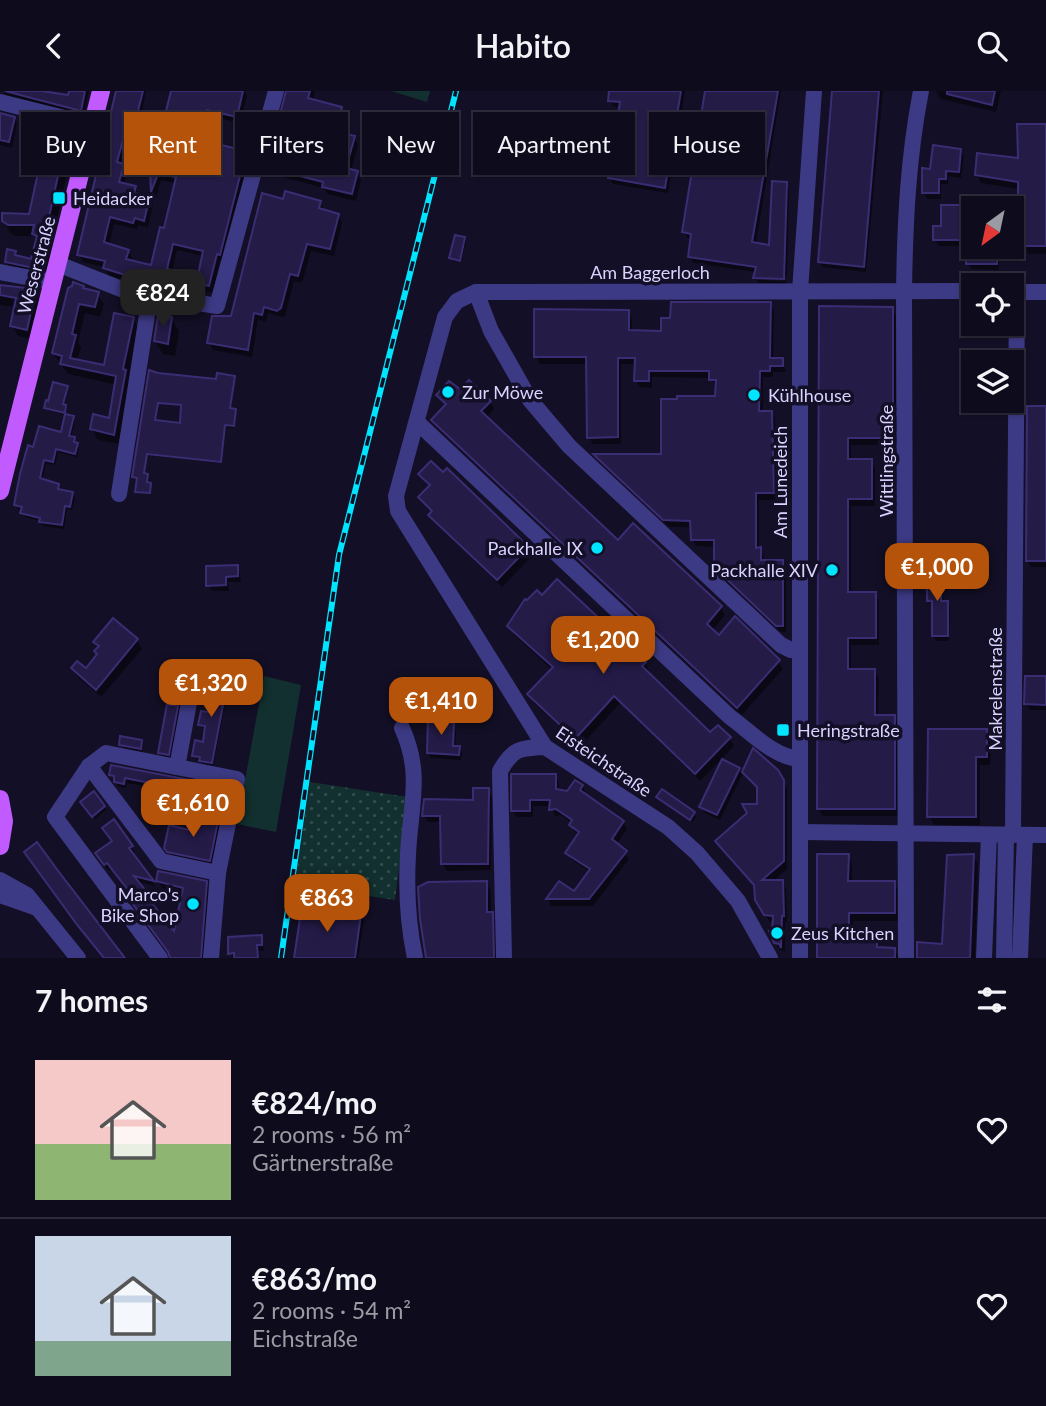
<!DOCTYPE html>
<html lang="en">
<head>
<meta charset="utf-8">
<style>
  body { margin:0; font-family:Lato,sans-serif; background:#1c1929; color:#f1f3f6; height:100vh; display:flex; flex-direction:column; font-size:26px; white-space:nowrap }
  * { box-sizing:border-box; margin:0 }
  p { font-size:23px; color:#9b9ba3 }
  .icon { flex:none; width:38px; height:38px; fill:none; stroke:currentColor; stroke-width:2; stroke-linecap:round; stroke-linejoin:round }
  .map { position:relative; height:867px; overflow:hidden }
  .sheet { display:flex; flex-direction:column; background:#0e0b1c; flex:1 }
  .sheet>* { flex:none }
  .banner { position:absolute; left:21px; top:21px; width:1004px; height:63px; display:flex; gap:14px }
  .needle { width:46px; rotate:213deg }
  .fabs { position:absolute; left:961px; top:105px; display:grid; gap:14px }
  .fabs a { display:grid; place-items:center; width:63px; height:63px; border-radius:0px; background:#0e0b1c; box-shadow:0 2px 5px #0004,0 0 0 2px #2e2b3b; font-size:35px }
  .price { position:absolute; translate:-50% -60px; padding:0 16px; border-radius:14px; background:#b45309; color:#fff; font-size:23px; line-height:46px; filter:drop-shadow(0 2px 4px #0008) }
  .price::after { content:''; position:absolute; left:50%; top:42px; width:21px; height:16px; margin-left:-10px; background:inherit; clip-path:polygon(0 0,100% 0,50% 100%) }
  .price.current { background:#222; color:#fff }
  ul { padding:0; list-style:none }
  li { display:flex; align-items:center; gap:21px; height:175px; padding:0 35px }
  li+li { border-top:2px solid #2e2b3b }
  li span { display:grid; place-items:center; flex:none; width:196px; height:140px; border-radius:0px; color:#555 }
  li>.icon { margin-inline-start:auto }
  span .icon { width:84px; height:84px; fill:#fffc; stroke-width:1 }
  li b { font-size:30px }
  h2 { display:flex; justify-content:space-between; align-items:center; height:84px; padding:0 35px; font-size:30px }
  .pill { padding:0 24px; border-radius:0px; background:#0e0b1c; box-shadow:0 2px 5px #0004,0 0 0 2px #2e2b3b; font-size:24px; line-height:63px }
  .pill.current { background:#b45309; color:#fff }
  header { display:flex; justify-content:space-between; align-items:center; height:91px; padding:0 35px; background:#0e0b1c; font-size:32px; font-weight:600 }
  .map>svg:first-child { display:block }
</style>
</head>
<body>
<header><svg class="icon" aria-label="back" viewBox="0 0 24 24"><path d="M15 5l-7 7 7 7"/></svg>Habito<svg class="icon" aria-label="search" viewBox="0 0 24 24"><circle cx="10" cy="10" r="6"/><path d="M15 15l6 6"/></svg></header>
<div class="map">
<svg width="1046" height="867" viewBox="0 0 1046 867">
  <defs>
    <pattern id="grass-dots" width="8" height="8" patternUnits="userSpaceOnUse" patternTransform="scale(1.75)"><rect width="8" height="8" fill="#12302f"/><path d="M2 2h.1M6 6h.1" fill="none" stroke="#344d4e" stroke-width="1.8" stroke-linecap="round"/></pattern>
  </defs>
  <rect width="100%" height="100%" fill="#130f26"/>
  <polygon fill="url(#grass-dots)" points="310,691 408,706 395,809 295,794"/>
  <g fill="#12302f">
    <polygon points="391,0 430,0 427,11"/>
    <polygon points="264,585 301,594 276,741 237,733"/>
  </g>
  <g fill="#0007" fill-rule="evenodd">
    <polygon points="4,0 37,0 69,6 71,0 89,0 83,25 6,4"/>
    <path d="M118 0H146L138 42 134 41 133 45 130 44 122 73 127 81 124 94 135 97 139 105 149 107 153 114 148 136 138 134 137 138 114 133 109 154 128 160 132 167 131 171 153 176 165 139 176 92 161 89 156 106 153 101 152 79 180 78 183 64 179 57 181 50 167 46 163 39 172 0H245L247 4 240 32 210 25 204 52 237 60 241 67 238 78 241 79 245 86 224 170 220 169 213 202 200 198 198 207 130 195 128 190 109 184 104 176 83 171 79 164ZM177 159 204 165 199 186 172 181Z"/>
    <polygon points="287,0 315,0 313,11 341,18 345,25 341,44 354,46 358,54 351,80 357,82 361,89 356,110 328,103 324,97 272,83 268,76"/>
    <polygon points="611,0 685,0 668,102 613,93 610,87 621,17 613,15 610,9"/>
    <polygon points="707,0 781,0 756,153 770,156 786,92 789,99 787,186 757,185 757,189 786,190 786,193 759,192 755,187 756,181 693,172 690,166 692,147 687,147 684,140"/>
    <polygon points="834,0 883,0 866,181 823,176 819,170"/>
    <polygon points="936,0 1001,0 996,21 941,8"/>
    <polygon points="0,23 14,27 17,33 12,57 0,54"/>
    <polygon points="1046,34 1046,163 1029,163 1020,146 1020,98 981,92 977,84 1019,69"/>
    <polygon points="67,40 74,51 56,132 60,139 49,181 39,178 38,183 11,178 6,171 15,161 18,165 35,170 33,167 37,150 35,145 16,145 10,142 4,130 30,125 45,59 39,48"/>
    <polygon points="960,59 964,65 961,87 948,85 948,93 941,93 941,108 927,108 924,102 932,80"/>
    <polygon points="284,110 320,111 324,119 338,124 342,132 334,165 311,160 302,192 294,190 285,225 282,226 268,222 266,231 258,228 252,266 213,259 209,252 233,226"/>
    <polygon points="943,115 996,115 997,117 973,117 973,156 999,156 999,179 971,178 968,172 968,155 939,155 935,149 943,137"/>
    <polygon points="464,148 466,151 461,172 453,170 451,167"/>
    <polygon points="0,196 35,200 41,210 32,248 18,245 12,235 16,216 0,214"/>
    <polygon points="83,196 85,199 97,203 104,213 100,226 85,222 78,251 81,256 77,270 106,276 133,227 139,238 129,287 131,291 120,353 98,349 92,338 111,329 117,294 68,283 53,262"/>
    <polygon points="770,213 774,220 773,269 782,269 786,281 773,281 773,286 763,286 763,321 771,321 775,328 777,409 759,409 759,457 764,465 764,471 782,471 786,478 786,541 781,541 720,484 715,476 716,456 696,455 692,448 692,436 669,436 596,365 663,365 679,310 717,307 717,295 715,295 711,287 652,286 652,297 640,296 636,289 636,273 621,273 621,353 593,353 589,346 588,273 540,273 536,266 628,221 632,228 632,241 662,241"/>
    <polygon points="821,217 892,217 896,225 896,354 851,354 851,370 871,370 875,378 875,415 851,415 851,503 875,503 879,510 879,554 851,554 851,580 874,580 879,587 878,626 894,626 898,633 898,725 823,725 818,717"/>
    <polygon points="171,228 179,240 175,265 163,263 155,250"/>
    <path d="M150 281 217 290 234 287 231 319 236 321 234 337 225 336 221 372 147 364 144 384 149 387 150 403 138 402V388L134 386ZM158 313 183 316 181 334 155 331Z"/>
    <polygon points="66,296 68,299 64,315 67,318 65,324 47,319 46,317"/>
    <polygon points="461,300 490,311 494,318 486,327 618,452 720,516 725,524 712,540 719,546 778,570 783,578 742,624 438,337 433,330 446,316 438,304"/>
    <polygon points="1046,317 1046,476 1031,476 1027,470"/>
    <polygon points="73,326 75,330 71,347 74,348 79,357 77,366 58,361 55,374 46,372 42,390 58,395 60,399 72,403 75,407 72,419 67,418 64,438 43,435 41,430 25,426 23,419 18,418 16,414 35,358 63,343"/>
    <polygon points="420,384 528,457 532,465 502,496 435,432 430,424 433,422 420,406 430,396"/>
    <polygon points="237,476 240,482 241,491 228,491 229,500 212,500 208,494"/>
    <polygon points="940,479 943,484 942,512 947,512 950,517 949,550 936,550 934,545 934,515 929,510"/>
    <polygon points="114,530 137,549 142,558 101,606 78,586 73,578 86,579 99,564 99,557 96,551"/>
    <polygon points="509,535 645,572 649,580 647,583 710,644 729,647 734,655 700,690 620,612 581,655 534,612 529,604 553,579 514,544"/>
    <polygon points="1046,587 1046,653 1046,619 1030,619 1026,613"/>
    <polygon points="227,589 229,593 213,675 203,673 193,665 205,653 207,638 202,637 200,634 210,624 213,608 207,607 205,603"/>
    <polygon points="177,616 180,622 171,669 163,667 159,661"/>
    <polygon points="453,635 456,640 455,657 459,657 462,662 461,669 431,667 428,662"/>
    <polygon points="986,640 991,649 990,674 980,674 980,734 934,734 929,725"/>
    <polygon points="141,650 143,654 142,661 123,657 121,653"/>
    <polygon points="739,678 742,684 720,729 705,722 701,716"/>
    <polygon points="777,680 787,698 787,778 772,791 782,791 786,798 787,831 785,831 785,860 780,859 775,852 775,831 770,831 757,809 756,796 718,750 759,715 759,699 743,681"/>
    <polygon points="111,684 189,691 192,696 191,708 174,705 173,711 164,710 161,703 149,701 145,695 127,692 126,697 119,696"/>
    <polygon points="555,685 559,692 559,700 568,702 582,695 586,702 584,705 623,731 627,738 616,754 629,768 593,815 551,815 548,808 560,792 575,802 590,781 571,768 567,762 579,744 575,741 571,734 572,732 561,724 555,725 551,715 533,715 533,726 517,726 513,720"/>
    <polygon points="223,698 226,701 224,708 221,708 220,712 212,710 206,702"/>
    <polygon points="488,699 492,706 491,779 447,780 443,773 442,731 428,731 424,724 475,711"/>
    <polygon points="94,703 106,719 95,728 85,715"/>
    <polygon points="658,706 694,723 696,726 692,731"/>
    <polygon points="217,732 220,737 212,774 172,766 166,757 191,741"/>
    <polygon points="131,755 135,762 132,764 155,795 136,790 174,845 183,802 162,797 158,790 206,792 209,799 204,867 172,867 133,812 133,804 112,777 109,780 101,769"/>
    <polygon points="848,764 852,773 852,792 894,792 899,800 899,830 853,830 852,848 876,848 880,857 894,858 899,867 818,867"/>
    <polygon points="973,765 978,773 975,867 919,867 943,855"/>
    <polygon points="486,791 491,800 491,822 496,831 497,867 428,867"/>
    <polygon points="360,824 364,830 358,867 296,867"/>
    <polygon points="261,846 264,860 259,860 260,867 233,867 230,862"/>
  </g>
  <g fill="#241b47" stroke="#3b2d73" stroke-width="2" fill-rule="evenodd">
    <polygon points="5,0 42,0 68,4 69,0 85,0 81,20"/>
    <path d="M116 0H143L134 36 130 35 129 39 126 38 117 71 124 73 119 91 136 95 134 102 150 105 144 130 135 127 133 132 110 126 104 151 129 159 126 168 151 174 160 136 164 137 176 86 158 83 151 101 150 79 152 70 178 76 183 58 177 57 180 44 161 40 171 0H243L237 26 207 19 200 49 238 58 234 75 242 77 220 164 217 163 209 195 196 192 194 201 164 193 163 195 129 190 124 188 125 184 103 177 105 170 77 164ZM173 153 203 160 198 184 167 178Z"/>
    <polygon points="286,0 310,0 308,7 342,16 336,41 355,45 346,77 358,80 352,103 322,96 323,91 266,76"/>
    <polygon points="609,0 681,0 665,97 608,87 620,11 608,10"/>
    <polygon points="705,0 778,0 752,151 769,154 772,90 787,91 784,188 753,187 756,176 688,166 691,143 682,141"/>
    <polygon points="832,0 879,0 864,176 818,171"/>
    <polygon points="947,0 995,0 992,14 947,3"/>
    <polygon points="0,22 15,26 9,51 0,49"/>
    <polygon points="40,32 68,39 49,126 55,126 43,171 31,167 37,145 32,143 34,134 8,134 2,130 2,122 29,123 45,50 37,48"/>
    <polygon points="1017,33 1046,33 1046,155 1023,155 1023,147 1018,147 1018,91 975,84 977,62 1018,67"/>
    <polygon points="933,54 961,58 959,81 946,80 946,88 939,88 939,102 922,102 922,77 930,78"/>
    <polygon points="285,100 321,110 319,117 339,123 330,158 307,153 298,185 290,183 281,217 277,220 264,216 262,224 254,222 248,259 207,252 212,225 231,225 262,102 283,108"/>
    <polygon points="941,114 973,114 973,149 933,149 933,135 941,135"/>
    <polygon points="455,144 465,146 460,170 449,167"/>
    <rect x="966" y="156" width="31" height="17"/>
    <polygon points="7,158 16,160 15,164 36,169 34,177 5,171"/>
    <polygon points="73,191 84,195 83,197 99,201 95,216 79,213 72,243 76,244 70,267 104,274 114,222 134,226 123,278 126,279 114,344 90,338 93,323 109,327 116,285 60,273 62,265 52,262 68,197 72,195"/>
    <polygon points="0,194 36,198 27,239 10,235 16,207 0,204"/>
    <polygon points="671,211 771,211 770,267 783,267 783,275 770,275 770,280 760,280 759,320 772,320 774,402 756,402 756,457 761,456 761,469 783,469 783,535 776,535 714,476 714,449 691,449 690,430 663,429 593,363 661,363 661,308 677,308 677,305 715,305 716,289 709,289 709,280 649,280 649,290 634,290 635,267 618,267 618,346 587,347 586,266 534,266 534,218 629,219 629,239 661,240 661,227 670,227"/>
    <polygon points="819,215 893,216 893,347 848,347 848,368 872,368 872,408 848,408 848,501 876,501 876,547 848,547 848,578 875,578 875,624 895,624 895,718 817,718"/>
    <polygon points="158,224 172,226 168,253 154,250"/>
    <path d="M149 279 158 282 216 288 217 282 235 285 230 317 236 318 234 335 225 334 221 371 147 363 144 382 148 383 147 391 151 392 150 402 135 401 137 387 132 386ZM158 312 181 314 180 332 155 329Z"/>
    <polygon points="469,289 491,310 481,320 618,449 633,432 722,515 707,533 719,544 735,525 780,569 737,617 431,329 446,313 436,304 449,290 460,298"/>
    <polygon points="53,291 68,295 63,313 66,314 65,322 44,317 46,309 48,310"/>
    <polygon points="1027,315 1046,315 1046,470 1026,470"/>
    <polygon points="65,323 74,325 69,345 75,346 74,351 78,352 75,363 56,358 53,371 44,369 40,387 59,393 58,398 73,401 70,416 65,415 62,434 39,431 40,427 20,422 22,416 14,414 20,383 28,354 33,356 39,335 61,341"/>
    <polygon points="431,370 443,381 447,377 529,456 497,489 428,424 432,420 418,406 430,394 418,383"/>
    <polygon points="238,474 238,485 226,486 226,494 206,495 206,475"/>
    <polygon points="927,477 941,477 941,510 948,510 948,545 932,545 932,510 927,510"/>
    <polygon points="557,488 646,571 642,575 710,641 718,634 731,646 695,683 614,605 575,648 527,603 553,576 507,535 525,508 527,509 537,499 542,504"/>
    <polygon points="113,527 138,548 96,599 71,577 77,570 86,577 97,563 94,560 99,555 93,551"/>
    <polygon points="215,585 228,588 212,672 199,670 200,666 192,665 195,649 203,651 205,635 198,634 201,620 209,621 211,605 204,604 206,589 214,590"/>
    <polygon points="1025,585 1046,585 1046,614 1024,613"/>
    <polygon points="167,613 178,615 169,664 158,662"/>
    <polygon points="428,626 444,627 454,633 453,655 460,655 459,664 427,662"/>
    <polygon points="928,638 987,638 987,666 976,666 976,726 927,726"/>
    <polygon points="120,645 142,649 141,658 119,654"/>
    <polygon points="753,657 778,679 784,689 784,770 762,789 783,789 784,825 782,825 781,857 779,853 774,852 769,840 772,840 773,825 764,824 755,809 754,794 715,750 747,722 742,713 757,713 757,696 742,681"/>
    <polygon points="722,668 740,677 717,724 699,716"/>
    <polygon points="111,674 190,689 188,703 171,700 170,707 159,705 160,698 144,696 145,691 125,687 124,693 114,691 114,685 109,684"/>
    <polygon points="511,683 556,683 556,698 567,700 575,689 583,694 580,699 624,730 612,748 627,760 589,808 546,808 559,790 574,800 590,778 565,762 579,741 569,734 572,729 556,718 549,719 550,709 530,709 530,720 511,720"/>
    <polygon points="206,693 225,696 223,706 219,705 218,709 208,707 209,703 204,703"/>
    <polygon points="473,697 489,697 488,773 441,773 440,725 422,725 424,708 473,709"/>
    <polygon points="662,698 695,721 690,729 656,706"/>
    <polygon points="94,700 105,715 92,726 80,711"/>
    <polygon points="192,725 218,730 210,770 167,761 164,757 169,734 189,739"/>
    <polygon points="114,728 133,755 129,757 154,790 134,785 154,810 151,811 174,840 183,797 156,790 158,780 207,790 201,867 170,867 168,861 127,805 131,803 107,772 104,774 95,762 112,750 102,737"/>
    <polygon points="37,751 59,781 125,867 104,867 78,835 24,761"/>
    <polygon points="817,763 849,763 848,790 895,790 895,822 849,822 849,847 877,847 877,856 895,857 895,867 817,867"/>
    <polygon points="974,763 970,867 917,867 917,851 942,853 947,764"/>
    <polygon points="487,790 487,821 493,821 494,867 426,867 420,828 418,796 428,791"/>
    <polygon points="302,814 361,823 355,867 294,867"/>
    <polygon points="262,844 262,854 257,854 258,867 234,867 234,862 228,863 228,846"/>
  </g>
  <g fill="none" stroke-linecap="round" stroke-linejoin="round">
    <g stroke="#3d3a85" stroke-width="16">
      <polyline points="0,11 93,34"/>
      <polyline points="58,173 126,200 217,215 276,0"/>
      <polyline points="0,181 53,191"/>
      <polyline points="476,201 491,240 530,309 569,355 781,554 791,559 799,559"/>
      <polyline points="1012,201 1046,201"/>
      <path d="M417 331 730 626C751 641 773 666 800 668"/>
      <polyline points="119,403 150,205"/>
      <path d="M402 637C423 683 410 716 408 764 406 799 408 834 415 867"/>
      <polyline points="89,675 161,770 218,782"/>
      <polyline points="177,676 194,585"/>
      <polyline points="800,741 1046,744"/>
      <polyline points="1013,744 1017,201"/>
      <polyline points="0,789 27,804 78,867"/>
      <polyline points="0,804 37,817"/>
      <polyline points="160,867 55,726 89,675 106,662 237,688 218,782 211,867"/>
      <path d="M504 867 500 680C513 657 520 657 545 656"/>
      <polyline points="770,867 738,810 697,762 668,736 545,656 398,420 396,405 445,226 457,210 476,201 973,200"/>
      <polyline points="800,867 800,200 814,0"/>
      <path d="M906 867 904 200C905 132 908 66 921 0"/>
      <polyline points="984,867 989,744"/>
      <polyline points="1004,867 1006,744"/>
      <polyline points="1020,867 1025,744"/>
    </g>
    <g stroke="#c25bff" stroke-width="18">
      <polyline points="0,400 101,0"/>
      <polyline points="0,708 4,730 0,755"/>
    </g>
    <defs>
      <polyline id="rail" points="281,867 339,464 456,0"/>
    </defs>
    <use href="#rail" stroke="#00e5ff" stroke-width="6"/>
    <use href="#rail" stroke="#130f26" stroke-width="3.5" stroke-dasharray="10" stroke-linecap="butt"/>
  </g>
  <g fill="#00e5ff" stroke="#130f26" stroke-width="2.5">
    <rect x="52" y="100" width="14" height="14" rx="3.5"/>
    <circle cx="448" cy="301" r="7"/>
    <circle cx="754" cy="304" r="7"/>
    <circle cx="597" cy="457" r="7"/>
    <circle cx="832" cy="479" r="7"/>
    <rect x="776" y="632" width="14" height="14" rx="3.5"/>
    <circle cx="193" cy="813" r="7"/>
    <circle cx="777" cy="842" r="7"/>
  </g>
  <g text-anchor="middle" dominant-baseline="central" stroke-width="7" stroke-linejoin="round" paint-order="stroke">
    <g font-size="18" fill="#d9d4ff" stroke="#130f26" text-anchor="start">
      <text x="73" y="107">Heidacker</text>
      <text x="462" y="301">Zur Möwe</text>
      <text x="768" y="304">Kühlhouse</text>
      <text x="583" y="457" text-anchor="end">Packhalle IX</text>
      <text x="818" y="479" text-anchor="end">Packhalle XIV</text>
      <text x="797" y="639">Heringstraße</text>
      <text x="179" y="803" text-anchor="end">Marco's<tspan x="179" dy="21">Bike Shop</tspan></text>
      <text x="791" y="842">Zeus Kitchen</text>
    </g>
    <g font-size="18" fill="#d9d4ff" stroke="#130f26">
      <text transform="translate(36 174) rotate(-75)">Weserstraße</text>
      <text x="650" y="181">Am Baggerloch</text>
      <text transform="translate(886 370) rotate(-90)">Wittlingstraße</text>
      <text transform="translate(780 391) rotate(-90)">Am Lunedeich</text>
      <text transform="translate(995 598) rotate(-90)">Makrelenstraße</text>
      <text transform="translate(604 670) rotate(34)">Eisteichstraße</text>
    </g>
  </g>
</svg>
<div class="fabs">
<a><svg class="needle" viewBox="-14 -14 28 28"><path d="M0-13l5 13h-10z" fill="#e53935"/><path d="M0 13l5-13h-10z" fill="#9b9ba3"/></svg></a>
<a><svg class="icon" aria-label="locate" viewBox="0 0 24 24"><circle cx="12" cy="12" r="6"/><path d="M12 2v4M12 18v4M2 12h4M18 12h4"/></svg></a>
<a><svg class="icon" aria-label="layers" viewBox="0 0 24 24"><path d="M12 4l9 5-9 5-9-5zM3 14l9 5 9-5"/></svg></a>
</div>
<b class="price current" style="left:163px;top:238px">€824</b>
<b class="price" style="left:937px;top:512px">€1,000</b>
<b class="price" style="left:603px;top:585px">€1,200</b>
<b class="price" style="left:211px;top:628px">€1,320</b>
<b class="price" style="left:441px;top:646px">€1,410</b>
<b class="price" style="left:193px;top:748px">€1,610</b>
<b class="price" style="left:327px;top:843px">€863</b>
<div class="banner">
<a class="pill">Buy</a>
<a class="pill current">Rent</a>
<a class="pill">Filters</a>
<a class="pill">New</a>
<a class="pill">Apartment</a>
<a class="pill">House</a>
</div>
</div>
<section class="sheet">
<h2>7 homes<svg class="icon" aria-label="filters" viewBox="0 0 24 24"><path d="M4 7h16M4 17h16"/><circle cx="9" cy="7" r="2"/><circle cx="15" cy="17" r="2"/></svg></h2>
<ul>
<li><span style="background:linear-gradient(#f6c9c9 60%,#8fb573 0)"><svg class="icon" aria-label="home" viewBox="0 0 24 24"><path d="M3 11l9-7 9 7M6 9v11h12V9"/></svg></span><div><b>€824/mo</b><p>2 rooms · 56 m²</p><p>Gärtnerstraße</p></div><svg class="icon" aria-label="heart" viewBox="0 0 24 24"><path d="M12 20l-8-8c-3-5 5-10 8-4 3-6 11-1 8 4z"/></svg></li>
<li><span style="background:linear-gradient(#c9d6e8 75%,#7fa58c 0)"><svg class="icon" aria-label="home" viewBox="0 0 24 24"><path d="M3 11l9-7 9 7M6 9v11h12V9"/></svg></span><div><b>€863/mo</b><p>2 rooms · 54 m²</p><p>Eichstraße</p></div><svg class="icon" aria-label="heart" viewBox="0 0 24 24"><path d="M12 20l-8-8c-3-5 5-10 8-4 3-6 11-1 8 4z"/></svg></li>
</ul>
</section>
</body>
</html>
